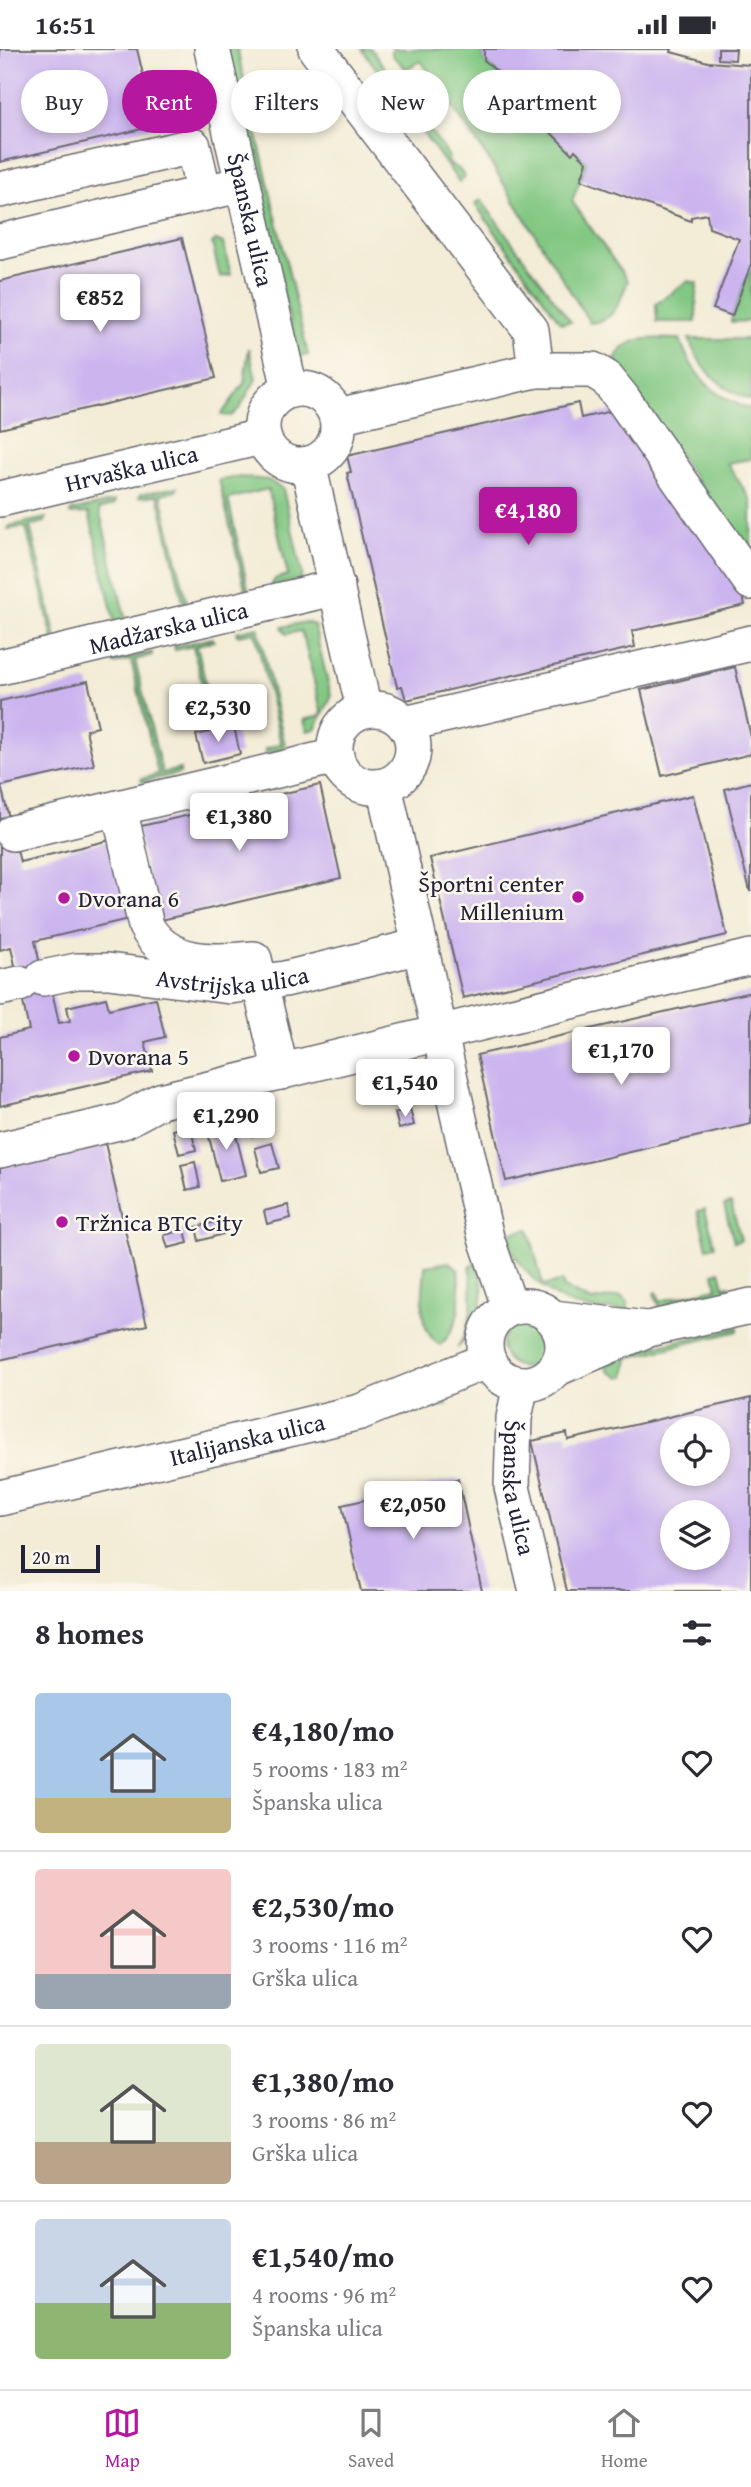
<!DOCTYPE html>
<html lang="en">
<head>
<meta charset="utf-8">
<style>
  body { margin:0; font-family:"Gentium Book Plus",serif; background:#f7f7f7; color:#2b2b33; height:100vh; display:flex; flex-direction:column; font-size:26px; white-space:nowrap }
  * { box-sizing:border-box; margin:0 }
  p { font-size:23px; color:#7c7c81 }
  .icon { flex:none; width:38px; height:38px; fill:none; stroke:currentColor; stroke-width:2; stroke-linecap:round; stroke-linejoin:round }
  .map { position:relative; height:1542px; overflow:hidden }
  .sheet { display:flex; flex-direction:column; background:#fff; flex:1 }
  .sheet>* { flex:none }
  .banner { position:absolute; left:21px; top:21px; width:710px; height:63px; display:flex; gap:14px }
  .fabs { position:absolute; left:660px; top:1367px; display:grid; gap:14px }
  .fabs a { display:grid; place-items:center; width:70px; height:70px; border-radius:50%; background:#fff; box-shadow:0 4px 10px #0003; font-size:35px }
  .scale { position:absolute; left:21px; bottom:18px; width:79px; box-sizing:border-box; padding-left:7px; border:4px solid #22223b; border-top:0; font-size:19px; line-height:24px; white-space:nowrap; color:#22223b; -webkit-text-stroke:5px #fbf7ec; paint-order:stroke }
  .price { position:absolute; translate:-50% -60px; padding:0 16px; border-radius:7px; background:#fff; color:#222; font-size:23px; line-height:46px; filter:drop-shadow(0 2px 4px #0008) }
  .price::after { content:''; position:absolute; left:50%; top:42px; width:21px; height:16px; margin-left:-10px; background:inherit; clip-path:polygon(0 0,100% 0,50% 100%) }
  .price.current { background:#b5179e; color:#fff }
  ul { padding:0; list-style:none }
  li { display:flex; align-items:center; gap:21px; height:175px; padding:0 35px }
  li+li { border-top:2px solid #e1e1e2 }
  li span { display:grid; place-items:center; flex:none; width:196px; height:140px; border-radius:7px; color:#555 }
  li>.icon { margin-inline-start:auto }
  span .icon { width:84px; height:84px; fill:#fffc; stroke-width:1 }
  li b { font-size:30px }
  h2 { display:flex; justify-content:space-between; align-items:center; height:84px; padding:0 35px; font-size:30px }
  .chip { padding:0 24px; border-radius:32px; background:#fff; box-shadow:0 4px 10px #0003; font-size:24px; line-height:63px }
  .chip.current { background:#b5179e; color:#fff }
  .status { display:flex; justify-content:space-between; align-items:center; height:49px; padding:0 35px; background:#fff; direction:ltr }
  .status svg { height:19px; fill:currentColor }
  .menu { display:flex; justify-content:space-around; align-items:center; height:98px; border-top:2px solid #e1e1e2; background:#fff; font-size:19px; color:#7c7c81 }
  .menu a { display:grid; justify-items:center; gap:4px }
  .menu .current { color:#b5179e }
  .map>svg:first-child { display:block }
</style>
</head>
<body>
<div class="status"><b>16:51</b><svg viewBox="0 0 49 12"><path d="M0 12V9h3v3zM5 12V6h3v6zM10 12V3h3v9zM15 12V0h3v12zM26 1h20v11H26zM47 4h2v5h-2z"/></svg></div>
<div class="map">
<svg width="751" height="1542" viewBox="0 0 751 1542">
  <rect width="100%" height="100%" fill="#fbf7ec"/>
  <filter id="ink" filterUnits="userSpaceOnUse"><feTurbulence type="fractalNoise" baseFrequency=".0143" numOctaves="2"/><feDisplacementMap in="SourceGraphic" scale="14" xChannelSelector="R" yChannelSelector="G"/><feConvolveMatrix kernelMatrix="1 2 1 2 8 2 1 2 1" color-interpolation-filters="sRGB"/></filter>
  <filter id="wash" filterUnits="userSpaceOnUse"><feTurbulence type="fractalNoise" baseFrequency=".00686" numOctaves="4" result="noise"/><feDisplacementMap in="SourceGraphic" scale="28" xChannelSelector="R" yChannelSelector="G"/><feGaussianBlur stdDeviation="1.57" result="paint"/><feColorMatrix in="noise" values="0 0 0 0 0 0 0 0 0 0 0 0 0 0 0 0 0 1.4 0 .05"/><feComposite in="paint" operator="in"/></filter>
  <g filter="url(#wash)">
    <rect width="100%" height="100%" fill="#f3ecd6"/>
    <g fill="#82c782" stroke="#52745e" stroke-width="2">
      <polygon points="226,0 237,0 308,306 298,308"/>
      <polygon points="362,0 371,0 396,34 398,45 406,48 448,106 449,115 459,120 465,128 459,133"/>
      <path d="M392 0H483L484 11 505 30 503 34 572 104 575 101 587 113 572 152 628 232C619 253 616 272 590 274L487 108 421 12 406 20 392 6Z"/>
      <polygon points="481,151 571,273 561,274 475,155"/>
      <polygon points="216,191 223,194 231,226 220,228 212,194"/>
      <polygon points="751,215 751,272 731,273 732,267"/>
      <polygon points="688,232 697,234 696,273 657,273 656,255"/>
      <path d="M680 290C691 325 715 350 751 360V410L727 414 751 451V508L621 325 615 310C628 284 655 290 680 290Z"/>
      <path d="M689 290H751V351C722 341 699 319 689 290Z"/>
      <polygon points="249,299 256,330 239,360 231,367 221,366 244,334"/>
      <polygon points="239,428 268,431 283,440 302,524 301,531 271,537 275,530 288,526 268,440 228,450 250,548 247,548 219,431"/>
      <polygon points="177,438 176,442 161,445 189,562 185,562 158,446 139,448 140,445"/>
      <polygon points="115,452 114,456 99,460 127,576 116,579 89,464 70,465 71,462"/>
      <polygon points="46,469 45,473 30,477 57,593 54,594 26,478 8,480 9,477"/>
      <polygon points="306,573 314,576 331,647 330,651 315,680 307,682 304,671 322,666 304,591 301,582 286,585 282,578"/>
      <polygon points="258,578 285,696 284,700 266,704 265,700 281,695 255,583 237,586 236,583"/>
      <polygon points="213,589 214,592 197,596 216,681 213,682 193,597 175,601 174,597"/>
      <polygon points="152,603 152,606 135,611 162,724 180,720 180,724 142,733 141,730 158,725 131,611 114,615 113,612"/>
      <polygon points="731,1154 741,1191 734,1193 724,1156"/>
      <polygon points="705,1160 715,1197 707,1199 698,1162"/>
      <path d="M529 1180 543 1237 562 1232 564 1239 591 1252 621 1247 628 1253V1261C614 1260 598 1262 584 1259 546 1251 519 1218 503 1186Z"/>
      <path d="M449 1213 458 1220C460 1249 463 1276 440 1296 414 1279 424 1244 425 1217Z"/>
      <path d="M475 1213C491 1241 479 1278 457 1299 475 1274 472 1245 470 1217Z"/>
      <polygon points="720,1222 724,1237 729,1236 731,1245 661,1261 654,1244 657,1243 660,1252 717,1239 714,1224"/>
      <circle cx="524" cy="1296" r="22"/>
      <polygon points="738,1278 738,1282 628,1309 625,1327 620,1329 608,1322 606,1317 638,1301"/>
      <polygon points="445,1347 447,1356 355,1377"/>
    </g>
    <g id="blocks">
      <g fill="#ccb5ef" fill-rule="evenodd">
        <polygon points="0,0 137,0 155,77 0,113"/>
        <polygon points="484,0 672,0 671,3 708,13 751,16 751,215 732,267 713,260 739,190 709,179 707,165 691,168 691,172 581,131 587,113 575,101 572,105 502,34 505,30 484,11"/>
        <polygon points="718,0 736,0 735,11 718,10"/>
        <polygon points="182,189 216,329 0,380 0,232"/>
        <polygon points="578,354 581,369 620,360 738,525 745,556 632,582 635,598 406,651 402,637 397,638 347,424 351,423 347,407"/>
        <polygon points="735,618 751,688 751,705 662,727 641,641"/>
        <polygon points="88,632 98,678 86,681 94,716 1,737 20,813 114,790 133,869 35,892 46,944 52,942 59,974 70,972 67,958 106,949 109,960 156,949 165,988 145,993 152,1022 0,1057 0,988 29,981 11,898 0,901 0,652"/>
        <polygon points="234,677 240,705 203,714 196,686"/>
        <polygon points="751,733 751,842 750,842 725,740"/>
        <polygon points="320,736 341,829 157,872 137,778"/>
        <polygon points="693,746 727,886 463,949 430,809"/>
        <polygon points="751,943 751,1075 506,1132 477,1006"/>
        <polygon points="263,1059 269,1083 252,1087 246,1063"/>
        <polygon points="410,1060 414,1076 399,1080 395,1064"/>
        <polygon points="233,1074 246,1126 220,1132 207,1080"/>
        <polygon points="190,1076 196,1101 179,1105 173,1081"/>
        <polygon points="105,1094 147,1276 0,1311 0,1119"/>
        <polygon points="272,1094 279,1119 261,1123 255,1099"/>
        <polygon points="195,1113 200,1138 187,1141 181,1116"/>
        <polygon points="288,1156 291,1169 267,1175 264,1162"/>
        <polygon points="220,1172 223,1185 199,1192 196,1178"/>
        <polygon points="185,1181 188,1194 168,1199 164,1186"/>
        <path d="M751 1349V1542H567L532 1392 567 1384 568 1391ZM672 1379H718V1424H672ZM672 1463H718V1508H672Z"/>
        <polygon points="458,1430 482,1542 361,1542 342,1456"/>
      </g>
    </g>
  </g>
  <g filter="url(#ink)">
    <use href="#blocks" fill-opacity="0" stroke="#6b6971" stroke-width="2"/>
    <g fill="none" stroke-linecap="round" stroke-linejoin="round">
      <defs>
        <g id="minor">
          <path id="s1" d="M212 0 290 340"/>
          <polyline points="316,0 531,281 536,321"/>
          <polyline points="0,141 193,97 204,144"/>
          <polyline points="0,193 243,135"/>
          <circle cx="300" cy="378" r="38"/>
          <polyline points="338,367 536,321 593,321 606,329 622,349 751,533"/>
          <polyline points="308,415 364,660"/>
          <path id="s2" d="M0 450 261 388"/>
          <path id="s3" d="M0 618 337 538"/>
          <circle cx="374" cy="699" r="39"/>
          <polyline points="405,675 751,594"/>
          <polyline points="384,737 486,1189 510,1259"/>
          <path d="M119 759 146 877C167 917 215 914 254 910L281 1023"/>
          <polyline points="13,784 336,707"/>
          <path id="s4" d="M43 929 77 922H108L230 937 285 930 420 897"/>
          <polyline points="0,939 19,935"/>
          <polyline points="0,1101 123,1072 160,1052 751,908"/>
          <circle cx="524" cy="1296" r="39"/>
          <polyline points="553,1269 646,1280"/>
          <polyline points="555,1320 648,1280 751,1257"/>
          <path id="s5" d="M521 1335 514 1369 512 1438 537 1542"/>
          <path id="s6" d="M0 1449 360 1363 488 1311"/>
        </g>
      </defs>
      <use href="#minor" stroke="#6b6971" stroke-width="38"/>
      <use href="#minor" stroke="#fff" stroke-width="35"/>
    </g>
  </g>
  <g fill="#b5179e" stroke="#fbf7ec" stroke-width="2.5">
    <circle cx="578" cy="848" r="7"/>
    <circle cx="64" cy="849" r="7"/>
    <circle cx="74" cy="1007" r="7"/>
    <circle cx="62" cy="1173" r="7"/>
  </g>
  <g text-anchor="middle" dominant-baseline="central" stroke-width="5" stroke-linejoin="round" paint-order="stroke">
    <g font-size="24" fill="#22223b" stroke="#fbf7ec">
      <text stroke="none"><textPath href="#s1" startOffset="175">Španska ulica</textPath></text>
      <text stroke="none"><textPath href="#s2" startOffset="135">Hrvaška ulica</textPath></text>
      <text stroke="none"><textPath href="#s3" startOffset="173">Madžarska ulica</textPath></text>
      <text stroke="none"><textPath href="#s4" startOffset="191">Avstrijska ulica</textPath></text>
      <text stroke="none"><textPath href="#s6" startOffset="254">Italijanska ulica</textPath></text>
      <text stroke="none"><textPath href="#s5" startOffset="105">Španska ulica</textPath></text>
    </g>
    <g font-size="24" fill="#22223b" stroke="#fbf7ec" text-anchor="start">
      <text x="564" y="834" text-anchor="end">Športni center<tspan x="564" dy="28">Millenium</tspan></text>
      <text x="78" y="849">Dvorana 6</text>
      <text x="88" y="1007">Dvorana 5</text>
      <text x="76" y="1173">Tržnica BTC City</text>
    </g>
  </g>
</svg>
<div class="fabs">
<a><svg class="icon" aria-label="locate" viewBox="0 0 24 24"><circle cx="12" cy="12" r="6"/><path d="M12 2v4M12 18v4M2 12h4M18 12h4"/></svg></a>
<a><svg class="icon" aria-label="layers" viewBox="0 0 24 24"><path d="M12 4l9 5-9 5-9-5zM3 14l9 5 9-5"/></svg></a>
</div>
<div class="scale">20 m</div>
<b class="price" style="left:100px;top:285px">€852</b>
<b class="price current" style="left:528px;top:498px">€4,180</b>
<b class="price" style="left:218px;top:695px">€2,530</b>
<b class="price" style="left:239px;top:804px">€1,380</b>
<b class="price" style="left:621px;top:1038px">€1,170</b>
<b class="price" style="left:405px;top:1070px">€1,540</b>
<b class="price" style="left:226px;top:1103px">€1,290</b>
<b class="price" style="left:413px;top:1492px">€2,050</b>
<div class="banner">
<a class="chip">Buy</a>
<a class="chip current">Rent</a>
<a class="chip">Filters</a>
<a class="chip">New</a>
<a class="chip">Apartment</a>
</div>
</div>
<section class="sheet">
<h2>8 homes<svg class="icon" aria-label="filters" viewBox="0 0 24 24"><path d="M4 7h16M4 17h16"/><circle cx="9" cy="7" r="2"/><circle cx="15" cy="17" r="2"/></svg></h2>
<ul>
<li><span style="background:linear-gradient(#a9c7e8 75%,#c2b280 0)"><svg class="icon" aria-label="home" viewBox="0 0 24 24"><path d="M3 11l9-7 9 7M6 9v11h12V9"/></svg></span><div><b>€4,180/mo</b><p>5 rooms · 183 m²</p><p>Španska ulica</p></div><svg class="icon" aria-label="heart" viewBox="0 0 24 24"><path d="M12 20l-8-8c-3-5 5-10 8-4 3-6 11-1 8 4z"/></svg></li>
<li><span style="background:linear-gradient(#f6c9c9 75%,#9aa5b1 0)"><svg class="icon" aria-label="home" viewBox="0 0 24 24"><path d="M3 11l9-7 9 7M6 9v11h12V9"/></svg></span><div><b>€2,530/mo</b><p>3 rooms · 116 m²</p><p>Grška ulica</p></div><svg class="icon" aria-label="heart" viewBox="0 0 24 24"><path d="M12 20l-8-8c-3-5 5-10 8-4 3-6 11-1 8 4z"/></svg></li>
<li><span style="background:linear-gradient(#dfe7d0 70%,#b9a48a 0)"><svg class="icon" aria-label="home" viewBox="0 0 24 24"><path d="M3 11l9-7 9 7M6 9v11h12V9"/></svg></span><div><b>€1,380/mo</b><p>3 rooms · 86 m²</p><p>Grška ulica</p></div><svg class="icon" aria-label="heart" viewBox="0 0 24 24"><path d="M12 20l-8-8c-3-5 5-10 8-4 3-6 11-1 8 4z"/></svg></li>
<li><span style="background:linear-gradient(#c9d6e8 60%,#8fb573 0)"><svg class="icon" aria-label="home" viewBox="0 0 24 24"><path d="M3 11l9-7 9 7M6 9v11h12V9"/></svg></span><div><b>€1,540/mo</b><p>4 rooms · 96 m²</p><p>Španska ulica</p></div><svg class="icon" aria-label="heart" viewBox="0 0 24 24"><path d="M12 20l-8-8c-3-5 5-10 8-4 3-6 11-1 8 4z"/></svg></li>
</ul>
</section>
<nav class="menu">
<a class="current"><svg class="icon" aria-label="map" viewBox="0 0 24 24"><path d="M3 6l6-2 6 2 6-2v14l-6 2-6-2-6 2zM9 4v14M15 6v14"/></svg>Map</a>
<a><svg class="icon" aria-label="saved" viewBox="0 0 24 24"><path d="M7 4h10v16l-5-4-5 4z"/></svg>Saved</a>
<a><svg class="icon" aria-label="home" viewBox="0 0 24 24"><path d="M3 11l9-7 9 7M6 9v11h12V9"/></svg>Home</a>
</nav>
</body>
</html>
